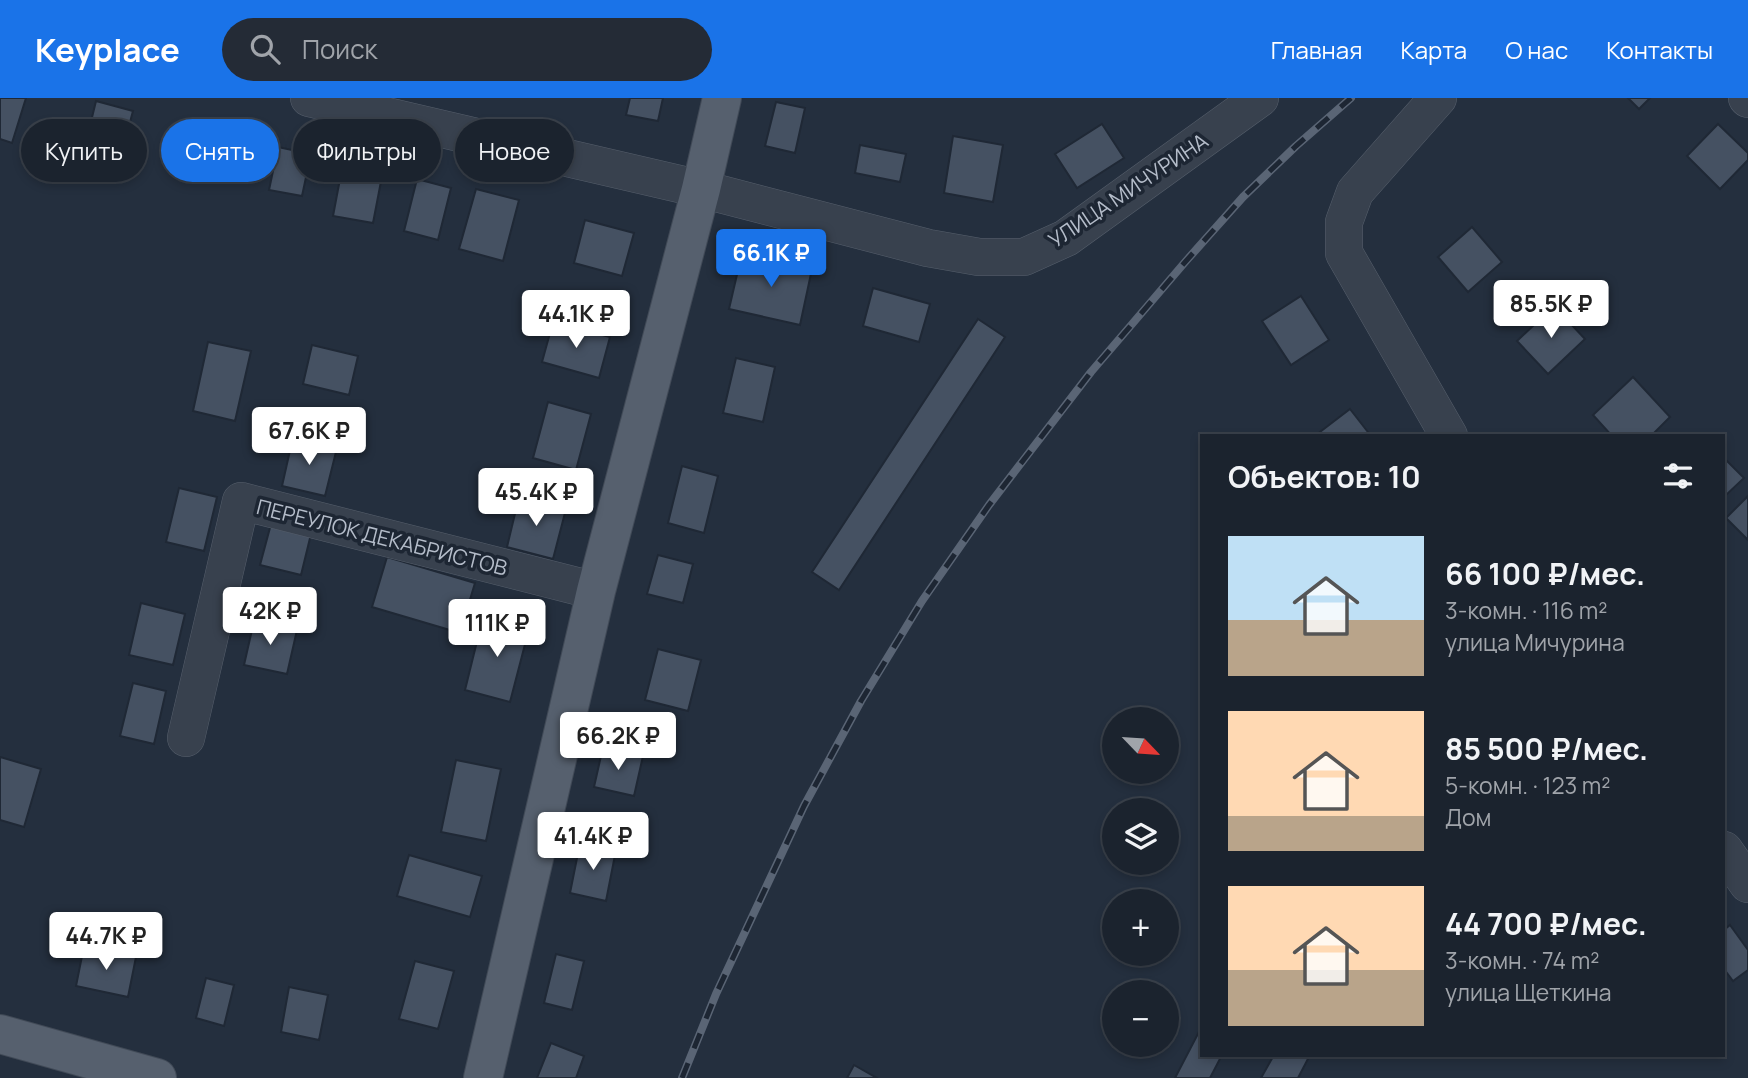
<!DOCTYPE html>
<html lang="ru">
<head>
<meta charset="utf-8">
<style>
  body { margin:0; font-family:Manrope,sans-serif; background:#242b36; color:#f1f3f6; height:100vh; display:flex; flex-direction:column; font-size:26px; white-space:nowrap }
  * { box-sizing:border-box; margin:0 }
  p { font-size:23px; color:#a0a4aa }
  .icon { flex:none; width:38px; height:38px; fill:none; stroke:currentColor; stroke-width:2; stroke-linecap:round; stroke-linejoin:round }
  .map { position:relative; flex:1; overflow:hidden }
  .sheet { position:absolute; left:1200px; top:336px; width:525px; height:623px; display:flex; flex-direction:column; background:#1b232e; border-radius:0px; box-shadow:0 4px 10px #0003,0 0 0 2px #39404a }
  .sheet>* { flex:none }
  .top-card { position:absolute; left:21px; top:21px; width:665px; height:63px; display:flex; gap:14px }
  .needle { width:46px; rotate:115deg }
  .tools { position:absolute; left:1102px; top:609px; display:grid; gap:14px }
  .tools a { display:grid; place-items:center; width:77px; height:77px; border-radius:50%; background:#1b232e; box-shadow:0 4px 10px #0003,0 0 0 2px #39404a; font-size:35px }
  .price { position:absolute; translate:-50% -60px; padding:0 16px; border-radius:7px; background:#fff; color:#222; font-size:23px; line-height:46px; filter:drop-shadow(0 2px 4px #0008) }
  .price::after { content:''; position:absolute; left:50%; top:42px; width:21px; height:16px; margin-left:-10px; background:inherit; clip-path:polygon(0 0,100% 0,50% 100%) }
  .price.on { background:#1a73e8; color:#fff }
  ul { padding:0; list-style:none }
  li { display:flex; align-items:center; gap:21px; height:175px; padding:0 28px }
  li span { display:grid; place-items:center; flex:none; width:196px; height:140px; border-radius:0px; color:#555 }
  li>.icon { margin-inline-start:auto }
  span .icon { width:84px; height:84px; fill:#fffc; stroke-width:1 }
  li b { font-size:30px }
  h2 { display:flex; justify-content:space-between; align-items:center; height:84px; padding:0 28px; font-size:30px }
  .tag { padding:0 24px; border-radius:32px; background:#1b232e; box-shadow:0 4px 10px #0003,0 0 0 2px #39404a; font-size:24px; line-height:63px }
  .tag.on { background:#1a73e8; color:#fff }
  header { display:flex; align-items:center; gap:42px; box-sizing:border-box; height:98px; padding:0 35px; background:#1a73e8; color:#fff }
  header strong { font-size:33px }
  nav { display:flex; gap:38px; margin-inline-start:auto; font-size:24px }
  .search { width:490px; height:63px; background:#242b36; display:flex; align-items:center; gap:18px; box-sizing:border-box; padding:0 24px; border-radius:38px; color:#a0a4aa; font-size:26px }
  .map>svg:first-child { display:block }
</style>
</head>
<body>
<header>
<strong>Keyplace</strong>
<div class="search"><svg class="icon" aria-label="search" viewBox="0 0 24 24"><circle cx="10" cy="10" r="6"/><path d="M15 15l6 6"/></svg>Поиск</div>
<nav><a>Главная</a><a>Карта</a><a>О нас</a><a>Контакты</a></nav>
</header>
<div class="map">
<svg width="1748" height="980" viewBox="0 0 1748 980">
  <rect width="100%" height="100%" fill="#242f3e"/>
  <g fill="#455162" stroke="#1f2835" stroke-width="2">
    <polygon points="0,0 26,0 12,45 0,41"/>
    <polygon points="630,0 663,0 658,23 626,17"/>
    <polygon points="1628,0 1650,0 1639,11"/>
    <polygon points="96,3 133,13 122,54 86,44"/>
    <polygon points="776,4 805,10 795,55 765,48"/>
    <polygon points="1102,26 1124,60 1077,90 1055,56"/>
    <polygon points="1718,26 1748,55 1748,62 1720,91 1687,58"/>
    <polygon points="190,29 232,39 222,80 181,70"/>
    <polygon points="953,38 1003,47 993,104 944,95"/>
    <polygon points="860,47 906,56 900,84 855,75"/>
    <polygon points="278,49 311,56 302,98 269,92"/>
    <polygon points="343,65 383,73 373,125 333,118"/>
    <polygon points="417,81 451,90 438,142 404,133"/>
    <polygon points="476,91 519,102 503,163 459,151"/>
    <polygon points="585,122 634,135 622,178 574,165"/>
    <polygon points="1472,129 1502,164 1468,194 1438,159"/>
    <polygon points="742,155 812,171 800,227 729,211"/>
    <polygon points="873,190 930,206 919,244 863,228"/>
    <polygon points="1301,198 1329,242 1291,267 1262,223"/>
    <polygon points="1554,208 1585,241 1548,276 1517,243"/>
    <polygon points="978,221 1005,239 839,492 812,474"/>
    <polygon points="553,224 610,239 599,280 542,264"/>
    <polygon points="208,244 251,253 235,323 193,313"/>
    <polygon points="312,247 358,258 349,297 303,286"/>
    <polygon points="736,260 775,269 763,324 723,315"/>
    <polygon points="1633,279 1670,319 1651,338 1612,338 1593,317"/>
    <polygon points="548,304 591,316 576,372 533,360"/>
    <polygon points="1350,311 1371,338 1316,338 1316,337"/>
    <polygon points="293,339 337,350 325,398 282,388"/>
    <polygon points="1724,360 1744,380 1724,399"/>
    <polygon points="682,368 718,378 704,435 668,425"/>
    <polygon points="179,390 217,399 204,453 166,444"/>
    <polygon points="1748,398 1748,442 1726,420"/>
    <polygon points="519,399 566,411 553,461 507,449"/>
    <polygon points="271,426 311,436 301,477 260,467"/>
    <polygon points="658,457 693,466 683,505 647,496"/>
    <polygon points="387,459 475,485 460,535 372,509"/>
    <polygon points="141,505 185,516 173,567 129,557"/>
    <polygon points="483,519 529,531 510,604 465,592"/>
    <polygon points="254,523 297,532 287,576 244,567"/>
    <polygon points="658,551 701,562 688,613 645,602"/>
    <polygon points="133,585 166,593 154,646 120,638"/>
    <polygon points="603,649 643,658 634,698 594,689"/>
    <polygon points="0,659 41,671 24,729 0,722"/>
    <polygon points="456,662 501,671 486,743 441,734"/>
    <polygon points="580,745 616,752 606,803 570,795"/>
    <polygon points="409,757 482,778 470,819 397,798"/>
    <polygon points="1730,827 1748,852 1748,872 1733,883 1724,871 1724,832"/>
    <polygon points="84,848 136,859 128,899 76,888"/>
    <polygon points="556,856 584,863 572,912 544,905"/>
    <polygon points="415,863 454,873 438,931 399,921"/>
    <polygon points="206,880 234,887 224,928 196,920"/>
    <polygon points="289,889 328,897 319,942 281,934"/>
    <polygon points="1202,928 1202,957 1222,957 1210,980 1175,980"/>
    <polygon points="551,945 584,958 576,980 537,980"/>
    <polygon points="1274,957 1310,957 1298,980 1261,980"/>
    <polygon points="854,967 877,980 847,980"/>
  </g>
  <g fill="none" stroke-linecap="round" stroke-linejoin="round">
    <defs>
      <g id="minor">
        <polyline points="309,0 701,91 928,150 979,159 1024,159 1066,140 1260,0"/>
        <polyline points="1438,0 1355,94 1344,124 1344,155 1449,338"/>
        <polyline points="1747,0 1748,1"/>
        <polyline points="186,640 241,403 596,493"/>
        <polyline points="1724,752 1748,786"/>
      </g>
      <g id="major">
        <polyline points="0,936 157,980"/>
        <polyline points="483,980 596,493 701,91 722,0"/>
      </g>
    </defs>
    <use href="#minor" stroke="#565f6c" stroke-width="38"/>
    <use href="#major" stroke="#414a57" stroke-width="40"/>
    <use href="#minor" stroke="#38414e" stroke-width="37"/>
    <use href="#major" stroke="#56606e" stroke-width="38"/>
    <defs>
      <polyline id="rail" points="682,980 716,896 804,708 861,603 922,503 989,407 1091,274 1186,163 1243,99 1296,48 1351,0"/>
    </defs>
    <use href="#rail" stroke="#5a6575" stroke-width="8"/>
    <use href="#rail" stroke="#1d2633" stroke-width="5" stroke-dasharray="16" stroke-linecap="butt"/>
  </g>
  <g text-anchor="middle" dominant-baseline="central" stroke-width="7" stroke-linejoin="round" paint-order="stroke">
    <g font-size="21" fill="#b4bcc9" stroke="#1d2633">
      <text transform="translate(1128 92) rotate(-34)">УЛИЦА МИЧУРИНА</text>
      <text transform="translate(382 439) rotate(14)">ПЕРЕУЛОК ДЕКАБРИСТОВ</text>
    </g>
  </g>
</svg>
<div class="tools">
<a><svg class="needle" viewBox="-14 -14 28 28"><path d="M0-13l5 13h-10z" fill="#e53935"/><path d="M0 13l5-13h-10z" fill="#a0a4aa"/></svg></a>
<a><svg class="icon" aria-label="layers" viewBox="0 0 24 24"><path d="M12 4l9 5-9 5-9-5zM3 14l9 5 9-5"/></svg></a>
<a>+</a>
<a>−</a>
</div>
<b class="price on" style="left:771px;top:191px">66.1K ₽</b>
<b class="price" style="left:1551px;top:242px">85.5K ₽</b>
<b class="price" style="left:576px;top:252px">44.1K ₽</b>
<b class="price" style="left:309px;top:369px">67.6K ₽</b>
<b class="price" style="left:536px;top:430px">45.4K ₽</b>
<b class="price" style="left:270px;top:549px">42K ₽</b>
<b class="price" style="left:497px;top:561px">111K ₽</b>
<b class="price" style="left:618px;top:674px">66.2K ₽</b>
<b class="price" style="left:593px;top:774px">41.4K ₽</b>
<b class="price" style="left:106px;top:874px">44.7K ₽</b>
<div class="top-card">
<a class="tag">Купить</a>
<a class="tag on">Снять</a>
<a class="tag">Фильтры</a>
<a class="tag">Новое</a>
</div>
<section class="sheet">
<h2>Объектов: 10<svg class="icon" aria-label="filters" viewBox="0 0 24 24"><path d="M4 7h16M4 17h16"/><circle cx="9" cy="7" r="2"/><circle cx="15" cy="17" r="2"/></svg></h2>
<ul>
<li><span style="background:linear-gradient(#bfe0f5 60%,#b9a48a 0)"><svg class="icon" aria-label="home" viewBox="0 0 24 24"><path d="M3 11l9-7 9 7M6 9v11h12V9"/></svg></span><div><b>66 100 ₽/мес.</b><p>3-комн. · 116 m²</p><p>улица Мичурина</p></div></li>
<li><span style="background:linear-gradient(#ffd9b3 75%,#b9a48a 0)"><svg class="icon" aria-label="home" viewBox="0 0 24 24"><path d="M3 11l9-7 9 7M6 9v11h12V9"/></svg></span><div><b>85 500 ₽/мес.</b><p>5-комн. · 123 m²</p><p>Дом</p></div></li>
<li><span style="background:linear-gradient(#ffd9b3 60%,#b9a48a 0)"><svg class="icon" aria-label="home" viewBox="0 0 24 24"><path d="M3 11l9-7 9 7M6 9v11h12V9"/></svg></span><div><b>44 700 ₽/мес.</b><p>3-комн. · 74 m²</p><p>улица Щеткина</p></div></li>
</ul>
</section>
</div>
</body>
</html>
